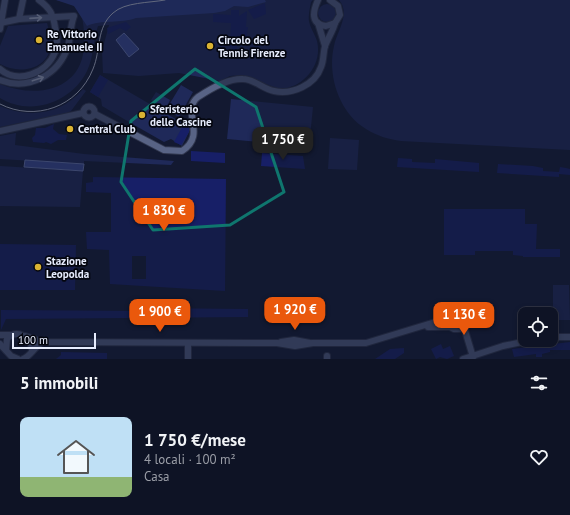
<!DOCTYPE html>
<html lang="it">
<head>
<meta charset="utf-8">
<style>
  body { margin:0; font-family:"PT Sans",sans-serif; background:#171c2d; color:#f1f3f6; height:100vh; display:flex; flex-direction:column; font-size:15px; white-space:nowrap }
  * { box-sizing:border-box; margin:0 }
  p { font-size:13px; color:#9b9ea7 }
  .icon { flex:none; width:22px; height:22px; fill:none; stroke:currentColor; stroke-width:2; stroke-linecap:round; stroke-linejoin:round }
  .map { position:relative; height:359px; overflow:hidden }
  .sheet { display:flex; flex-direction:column; background:#0e1325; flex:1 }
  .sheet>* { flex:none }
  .buttons { position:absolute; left:518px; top:307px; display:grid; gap:8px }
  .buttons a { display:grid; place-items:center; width:40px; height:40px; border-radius:8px; background:#0e1325; box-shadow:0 2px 6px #0003,0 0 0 1px #2e3242; font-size:20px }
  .scale { position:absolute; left:12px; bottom:10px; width:84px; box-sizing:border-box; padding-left:4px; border:2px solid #e7edfe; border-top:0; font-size:11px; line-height:14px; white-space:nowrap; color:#e7edfe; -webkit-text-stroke:3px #04060f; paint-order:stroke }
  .price { position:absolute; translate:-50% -34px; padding:0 9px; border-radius:8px; background:#ea580c; color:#fff; font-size:13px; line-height:26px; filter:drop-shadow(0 1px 2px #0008) }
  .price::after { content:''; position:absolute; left:50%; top:24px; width:12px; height:9px; margin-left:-6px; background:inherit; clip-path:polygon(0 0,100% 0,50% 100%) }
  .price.on { background:#222; color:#fff }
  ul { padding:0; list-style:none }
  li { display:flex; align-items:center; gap:12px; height:100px; padding:0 20px }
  li span { display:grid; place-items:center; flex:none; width:112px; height:80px; border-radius:8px; color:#555 }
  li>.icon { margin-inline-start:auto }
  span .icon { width:48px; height:48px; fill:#fffc; stroke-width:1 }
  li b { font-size:17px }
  h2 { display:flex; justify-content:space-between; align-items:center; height:48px; padding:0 20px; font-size:17px }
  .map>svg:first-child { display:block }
</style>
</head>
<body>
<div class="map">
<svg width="570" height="359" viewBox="0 0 570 359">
  <rect width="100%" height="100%" fill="#131931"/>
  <g fill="#1f2959">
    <path d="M56 0H313L311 2C310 8 308 15 309 21 310 28 315 34 317 41 323 65 303 88 280 89L241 75 230 76 220 81 179 73 139 76 103 73 102 51 109 25 98 26C93 40 94 57 87 71 72 102 31 117 0 98V84C39 100 86 89 84 40 84 30 84 18 78 10 73 3 63 2 56 0Z"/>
    <path d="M339 0H570V150L401 141C388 139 377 136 366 129 339 113 327 75 334 46 337 31 351 14 339 0Z"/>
    <circle cx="327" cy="13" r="9"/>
    <path d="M47 23C49 31 52 40 50 49 45 71 17 74 0 64V46L8 26Z"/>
    <polygon points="100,75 191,128 182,146 171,139 164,142 136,126 135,128 129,124 129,122 102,106 101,99 90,92"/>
    <polygon points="181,85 193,92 179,117 166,110"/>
    <path d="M83 89 86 91 71 111 67 113 0 127V106C30 119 62 114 83 89Z"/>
    <polygon points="156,92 170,100 166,109 151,100"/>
    <polygon points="231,99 313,107 309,147 227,139"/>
    <polygon points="16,133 15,145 84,154 174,161 171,165 84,161 84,164 0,159 0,136"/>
    <polygon points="330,138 359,140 357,170 328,169"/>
    <polygon points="0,166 83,171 80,207 0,206"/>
    <polygon points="553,285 569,285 570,320 553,320"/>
  </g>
  <path fill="#2e3d87" d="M56 0H265L266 2 248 7 234 6 225 11 214 13 136 18C121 24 101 19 87 26L74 6Z"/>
  <g fill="#3c4d99" stroke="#6f7db7">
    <polygon points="124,33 139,49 129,57 116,40"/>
    <polygon points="25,160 84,164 83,171 24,167"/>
  </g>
  <g fill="#171f67" fill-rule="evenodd">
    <polygon points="265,3 266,14 254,19 248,10"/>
    <polygon points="231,10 239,10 239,16 247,11 246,27 248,27 246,40 245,40 245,43 239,43 239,45 237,45 236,55 232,55 232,47 230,47 231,23 213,22 213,14 231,15"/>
    <polygon points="126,22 131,27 126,31 120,28 108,34 107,28"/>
    <polygon points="100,75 108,80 98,97 90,92"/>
    <polygon points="54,124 53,129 59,134 67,135 66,140 58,140 51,144 46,142 44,143 33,142 32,138 35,135 36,128 45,128"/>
    <polygon points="184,124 189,127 189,132 181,145 174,142"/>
    <polygon points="191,151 225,153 225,163 191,161"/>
    <polygon points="262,153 303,156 305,169 261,166"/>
    <polygon points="398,158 412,159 412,162 435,163 435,159 479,163 479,172 397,167"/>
    <polygon points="498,164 533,166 543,168 543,171 559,172 560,167 566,168 570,169 570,175 559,174 559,177 497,173"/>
    <path d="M93 177 226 179 225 291 110 284 109 250 87 249 86 232H111V193L86 192V183L93 182ZM132 256H146V279H132Z"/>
    <polygon points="444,209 525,209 525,224 537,224 536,249 560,249 560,257 523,257 523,256 513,255 513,251 475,251 475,255 444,255"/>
    <polygon points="0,244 76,245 75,290 0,290"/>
    <polygon points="141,308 248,309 248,317 6,319 1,330 1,310 141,311"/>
    <polygon points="570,342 570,350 550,350 550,352 542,354 542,357 536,357 536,354 514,357 512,349"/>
    <polygon points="441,344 443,349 450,346 454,356 447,359 440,357 436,359 431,349"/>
    <polygon points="404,348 404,353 395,359 375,359 390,349"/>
    <polygon points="61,352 107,353 107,359 56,359 61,355"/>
  </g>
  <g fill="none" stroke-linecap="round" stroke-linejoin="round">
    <defs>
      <g id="minor">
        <path d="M318 0C313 11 310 24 326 26L335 23 340 15 338 6 330 0"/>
        <polyline points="19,19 23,0"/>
        <path d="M0 23 19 19 74 16C70 26 71 36 68 46 59 75 28 91 0 80"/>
        <polyline points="318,23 325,46"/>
        <polyline points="0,29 5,0"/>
        <path d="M0 69C18 85 47 73 55 52 58 44 57 35 55 27 53 14 50 8 39 0"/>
        <circle cx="89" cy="112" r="5.5"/>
        <path d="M95 114 164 150 182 151C208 134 180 111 198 97 210 89 228 78 243 79 254 79 263 89 274 91 292 95 315 85 321 67 324 60 323 53 325 46 328 38 333 31 335 23"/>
        <polyline points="0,131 83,113"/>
        <polyline points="463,324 473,357"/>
        <polyline points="428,327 450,327"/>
        <polyline points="0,335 11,335"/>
        <polyline points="25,336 43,342 277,343 295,346 313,343 366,343 455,316 462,320 462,325 460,329 454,329 450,327 449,321 452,317"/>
        <polyline points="551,337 570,337"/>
        <polyline points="281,342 294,340 310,343"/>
        <polyline points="0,344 11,356 18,359"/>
        <path d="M6 350 7 339C16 328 32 337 32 351"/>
        <polyline points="327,356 327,359"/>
        <path d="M23 359C31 356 34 347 43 342"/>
        <polyline points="188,359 188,343"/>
        <polyline points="463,359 503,346 532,340"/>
      </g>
    </defs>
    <use href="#minor" stroke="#31374e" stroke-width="8"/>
    <use href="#minor" stroke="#586385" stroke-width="6"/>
    <path stroke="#c2c8da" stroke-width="1" d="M0 104C35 122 78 107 93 69 101 50 96 28 113 13 125 2 149 3 165 0"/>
  </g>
  <defs><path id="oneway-shaft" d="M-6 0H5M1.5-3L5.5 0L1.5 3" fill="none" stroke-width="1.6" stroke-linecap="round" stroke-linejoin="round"/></defs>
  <g stroke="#a7afc8">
    <use href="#oneway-shaft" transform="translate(36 18) rotate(-4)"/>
    <use href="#oneway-shaft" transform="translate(38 79) rotate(-18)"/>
  </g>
  <path d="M0 0H570V359H0ZM195 69 256 107 284 192 230 225 153 230 121 182 131 121Z" fill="#131931" fill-opacity=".55" fill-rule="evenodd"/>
  <path fill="none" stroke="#0f766e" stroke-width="3" stroke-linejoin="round" d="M195 69 256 107 284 192 230 225 153 230 121 182 131 121Z"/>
  <g fill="#dab333" stroke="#04060f" stroke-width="1.5">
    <circle cx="39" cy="40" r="4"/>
    <circle cx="210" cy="46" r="4"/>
    <circle cx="142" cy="115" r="4"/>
    <circle cx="70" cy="129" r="4"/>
    <circle cx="38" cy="267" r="4"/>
  </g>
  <g text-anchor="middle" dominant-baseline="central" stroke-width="3.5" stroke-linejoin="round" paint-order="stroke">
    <g font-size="11" font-weight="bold" fill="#e7edfe" stroke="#04060f" text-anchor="start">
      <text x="47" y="34">Re Vittorio<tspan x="47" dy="13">Emanuele II</tspan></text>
      <text x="218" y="40">Circolo del<tspan x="218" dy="13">Tennis Firenze</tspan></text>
      <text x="150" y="109">Sferisterio<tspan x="150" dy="13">delle Cascine</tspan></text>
      <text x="78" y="129">Central Club</text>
      <text x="46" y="261">Stazione<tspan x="46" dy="13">Leopolda</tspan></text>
    </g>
  </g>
</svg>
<div class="buttons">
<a><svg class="icon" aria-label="locate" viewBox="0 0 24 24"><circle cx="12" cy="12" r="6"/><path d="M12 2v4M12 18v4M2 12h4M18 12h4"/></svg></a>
</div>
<div class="scale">100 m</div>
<b class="price on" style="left:283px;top:161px">1 750 €</b>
<b class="price" style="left:164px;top:232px">1 830 €</b>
<b class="price" style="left:295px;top:331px">1 920 €</b>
<b class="price" style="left:160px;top:333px">1 900 €</b>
<b class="price" style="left:464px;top:336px">1 130 €</b>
</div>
<section class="sheet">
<h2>5 immobili<svg class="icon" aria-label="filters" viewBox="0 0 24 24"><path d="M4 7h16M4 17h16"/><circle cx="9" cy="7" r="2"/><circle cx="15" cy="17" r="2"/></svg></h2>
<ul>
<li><span style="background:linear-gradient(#bfe0f5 75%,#8fb573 0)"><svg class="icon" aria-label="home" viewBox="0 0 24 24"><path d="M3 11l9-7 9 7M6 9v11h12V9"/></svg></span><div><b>1 750 €/mese</b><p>4 locali · 100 m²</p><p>Casa</p></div><svg class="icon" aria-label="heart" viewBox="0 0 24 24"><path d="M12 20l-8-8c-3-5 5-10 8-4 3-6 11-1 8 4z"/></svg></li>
</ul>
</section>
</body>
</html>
